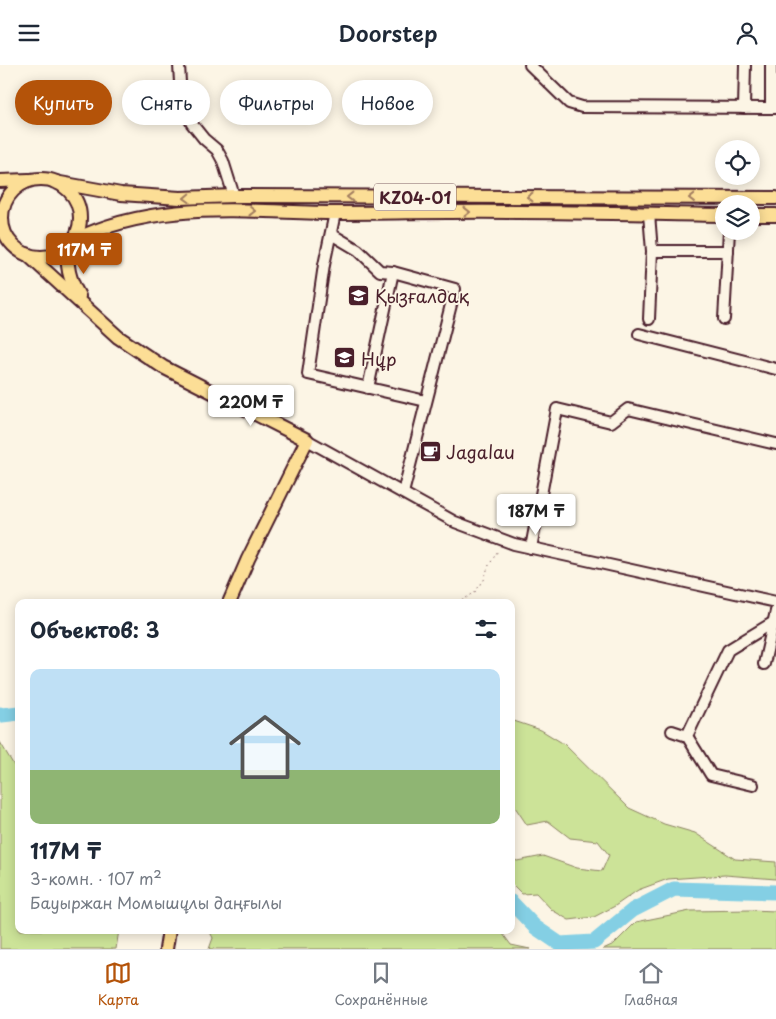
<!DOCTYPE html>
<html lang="ru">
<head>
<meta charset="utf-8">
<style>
  body { margin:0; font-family:"Playpen Sans",sans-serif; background:#f6f6f7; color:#1f2937; height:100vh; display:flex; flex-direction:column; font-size:19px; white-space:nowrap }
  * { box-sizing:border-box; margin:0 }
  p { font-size:16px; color:#747a83 }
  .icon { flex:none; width:28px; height:28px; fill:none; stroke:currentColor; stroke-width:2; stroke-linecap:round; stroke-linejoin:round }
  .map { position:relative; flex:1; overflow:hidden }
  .drawer { position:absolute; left:15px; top:534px; width:500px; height:335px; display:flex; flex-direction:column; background:#fff; border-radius:10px; box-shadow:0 2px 12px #0003 }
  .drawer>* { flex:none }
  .banner { position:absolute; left:15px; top:15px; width:500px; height:45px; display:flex; gap:10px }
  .buttons { position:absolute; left:715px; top:75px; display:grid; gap:10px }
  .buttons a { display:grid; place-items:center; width:45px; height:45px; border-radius:50%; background:#fff; box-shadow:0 2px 12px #0003; font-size:25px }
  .price { position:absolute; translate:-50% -42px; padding:0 11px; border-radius:5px; background:#fff; color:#222; font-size:16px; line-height:32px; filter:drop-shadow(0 1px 2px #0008) }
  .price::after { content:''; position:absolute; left:50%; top:30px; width:15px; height:11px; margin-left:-8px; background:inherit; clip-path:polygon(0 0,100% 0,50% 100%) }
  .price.current { background:#b45309; color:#fff }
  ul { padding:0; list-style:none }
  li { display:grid; align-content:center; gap:10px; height:265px; padding:0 15px }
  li+li { border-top:1px solid #e0e1e3 }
  li span { display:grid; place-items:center; height:155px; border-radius:10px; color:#555 }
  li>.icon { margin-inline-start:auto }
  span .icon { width:90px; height:90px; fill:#fffc; stroke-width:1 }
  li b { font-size:21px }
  h2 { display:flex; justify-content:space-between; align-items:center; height:60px; padding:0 15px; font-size:21px }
  .chip { padding:0 18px; border-radius:22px; background:#fff; box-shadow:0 2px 12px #0003; font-size:18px; line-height:45px }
  .chip.current { background:#b45309; color:#fff }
  header { display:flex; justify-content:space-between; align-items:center; height:65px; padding:0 15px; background:#fff; font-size:22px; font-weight:600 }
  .tabs { display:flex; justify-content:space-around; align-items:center; height:70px; border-top:1px solid #e0e1e3; background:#fff; font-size:14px; color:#747a83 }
  .tabs a { display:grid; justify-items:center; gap:2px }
  .tabs .current { color:#b45309 }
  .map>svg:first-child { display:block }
</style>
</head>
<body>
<header><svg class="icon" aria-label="menu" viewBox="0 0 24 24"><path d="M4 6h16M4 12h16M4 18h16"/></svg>Doorstep<svg class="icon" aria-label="person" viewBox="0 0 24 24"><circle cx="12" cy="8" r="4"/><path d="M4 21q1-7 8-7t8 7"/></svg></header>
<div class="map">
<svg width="776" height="884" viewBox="0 0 776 884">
  <rect width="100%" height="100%" fill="#fcf5e5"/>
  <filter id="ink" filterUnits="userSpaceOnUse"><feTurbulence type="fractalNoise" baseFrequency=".02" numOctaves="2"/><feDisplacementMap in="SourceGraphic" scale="10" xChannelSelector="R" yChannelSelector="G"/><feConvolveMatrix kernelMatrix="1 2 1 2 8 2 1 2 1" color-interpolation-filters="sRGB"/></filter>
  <g filter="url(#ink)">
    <g fill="#cce398" stroke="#8b8162">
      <polygon points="511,655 541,665 564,679 629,743 664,759 695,768 735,794 776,797 776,814 725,810 668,814 638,825 615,841 594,852 569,855 552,845 536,828 522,829 511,818 511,793 517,796 543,791 577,803 602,806 609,790 598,776 570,773 548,756 527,760 511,736"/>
      <polygon points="0,677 19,709 19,865 119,865 116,884 0,884"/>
      <polygon points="750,845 776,846 776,884 603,884 614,879 636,857 690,846"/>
      <polygon points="209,865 500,865 511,880 530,884 209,884 213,873"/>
    </g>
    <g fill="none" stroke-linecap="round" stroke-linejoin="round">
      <g stroke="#84cfe4" stroke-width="15">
        <polyline points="0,649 2,650 19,648"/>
        <polyline points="511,837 535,862 560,879 594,877 633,845 674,824 776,827"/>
      </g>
      <defs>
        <g id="minor">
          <polyline points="179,0 181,35 192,59 204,74 217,85 223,96 234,131"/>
          <polyline points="530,0 569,38 582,42 776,43"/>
          <polyline points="771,0 771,43"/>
          <polyline points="744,43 745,0"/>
          <polyline points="335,148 324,200 308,309 426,336"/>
          <polyline points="649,149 652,186"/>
          <polyline points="331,169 358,185 380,206 393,207 455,224 403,428"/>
          <polyline points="649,254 652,186 728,186"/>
          <polyline points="724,254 729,166"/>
          <polyline points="639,269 776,304"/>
          <polyline points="368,323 393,207"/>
          <polyline points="307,375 455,457 514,479 776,537"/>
          <polyline points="531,483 557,344 611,357 628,344 776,379"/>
          <polyline points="764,599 776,546"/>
          <polyline points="672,666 687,671"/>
          <polyline points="753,720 711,710 687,671 728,585 774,557"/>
        </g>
        <g id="major">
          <circle cx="41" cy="153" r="39"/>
          <polyline points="0,116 29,115"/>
          <polyline points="55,117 121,129 180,133 234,131 776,133"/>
          <polyline points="751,150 776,150"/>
          <path d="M72 176C157 134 244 147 335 148 395 148 456 146 516 147 585 147 655 149 724 150"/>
          <path d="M68 181C66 200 69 214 79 231"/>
          <polyline points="27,189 118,272 163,302 307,375 248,494 229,538"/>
          <polyline points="166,884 169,865"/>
        </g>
      </defs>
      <use href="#minor" stroke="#4a1f2b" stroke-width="14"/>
      <use href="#major" stroke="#4a1f2b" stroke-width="16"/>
      <polyline stroke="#4a1f2b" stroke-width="1" stroke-dasharray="1 4" stroke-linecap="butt" points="458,538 474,528 484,515 488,502 499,484"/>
      <use href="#minor" stroke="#fcf5e5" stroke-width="10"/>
      <use href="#major" stroke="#fcde96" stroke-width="12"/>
    </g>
    <defs><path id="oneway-chevron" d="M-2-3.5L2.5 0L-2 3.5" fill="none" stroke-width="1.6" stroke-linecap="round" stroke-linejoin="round" transform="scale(1.25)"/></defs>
    <g stroke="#a37e60">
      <use href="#oneway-chevron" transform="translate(350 132) rotate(-180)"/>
      <use href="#oneway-chevron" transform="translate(530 132) rotate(-180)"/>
      <use href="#oneway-chevron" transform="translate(187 133) rotate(178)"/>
      <use href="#oneway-chevron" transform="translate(692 133) rotate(-180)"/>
      <use href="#oneway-chevron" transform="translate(252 146) rotate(1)"/>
      <use href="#oneway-chevron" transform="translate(467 147)"/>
    </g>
  </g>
  <defs>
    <symbol id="school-square" viewBox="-11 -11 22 22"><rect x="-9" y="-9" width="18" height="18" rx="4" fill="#4a1f2b" stroke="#fcf5e5"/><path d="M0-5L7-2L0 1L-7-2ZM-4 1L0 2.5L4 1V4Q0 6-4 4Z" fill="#fff"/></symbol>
    <symbol id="cafe-square" viewBox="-11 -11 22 22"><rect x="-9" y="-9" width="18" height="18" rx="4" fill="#4a1f2b" stroke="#fcf5e5"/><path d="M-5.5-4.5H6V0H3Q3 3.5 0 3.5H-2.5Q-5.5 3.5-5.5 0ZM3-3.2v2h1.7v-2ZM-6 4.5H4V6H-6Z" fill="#fff"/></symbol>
  </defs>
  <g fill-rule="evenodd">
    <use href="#school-square" x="346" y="218" width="25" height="25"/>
    <use href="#school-square" x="332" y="280" width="25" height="25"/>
    <use href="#cafe-square" x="418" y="374" width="25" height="25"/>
  </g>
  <g text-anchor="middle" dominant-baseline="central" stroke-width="4" stroke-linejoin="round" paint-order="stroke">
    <rect fill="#fcf5e5" stroke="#7f5f63" stroke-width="1" x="374" y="118.5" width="82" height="27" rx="4"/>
    <g font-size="16" font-weight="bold" fill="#4a1f2b">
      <text x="415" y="132">KZ04-01</text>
    </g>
    <g font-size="18" fill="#4a1f2b" stroke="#fcf5e5" text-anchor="start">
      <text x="375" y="230">Қызғалдақ</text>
      <text x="361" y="293">Нұр</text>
      <text x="446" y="386">Jagalau</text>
    </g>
  </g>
</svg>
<div class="buttons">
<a><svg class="icon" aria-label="locate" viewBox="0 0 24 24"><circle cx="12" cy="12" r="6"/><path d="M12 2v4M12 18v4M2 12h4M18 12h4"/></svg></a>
<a><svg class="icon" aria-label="layers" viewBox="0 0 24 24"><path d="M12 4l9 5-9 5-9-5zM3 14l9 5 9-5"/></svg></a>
</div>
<b class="price current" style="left:84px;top:210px">117M ₸</b>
<b class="price" style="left:251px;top:362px">220M ₸</b>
<b class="price" style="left:536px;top:471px">187M ₸</b>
<div class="banner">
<a class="chip current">Купить</a>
<a class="chip">Снять</a>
<a class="chip">Фильтры</a>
<a class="chip">Новое</a>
</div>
<section class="drawer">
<h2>Объектов: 3<svg class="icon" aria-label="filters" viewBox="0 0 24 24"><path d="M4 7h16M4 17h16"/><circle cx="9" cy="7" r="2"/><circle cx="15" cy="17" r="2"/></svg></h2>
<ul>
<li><span style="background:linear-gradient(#bfe0f5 65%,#8fb573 0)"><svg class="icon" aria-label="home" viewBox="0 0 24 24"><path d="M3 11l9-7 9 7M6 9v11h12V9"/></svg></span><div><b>117M ₸</b><p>3-комн. · 107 m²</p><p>Бауыржан Момышұлы даңғылы</p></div></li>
</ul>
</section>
</div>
<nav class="tabs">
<a class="current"><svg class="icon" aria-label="map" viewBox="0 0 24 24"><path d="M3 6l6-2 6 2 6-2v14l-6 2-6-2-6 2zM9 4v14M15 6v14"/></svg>Карта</a>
<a><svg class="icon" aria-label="saved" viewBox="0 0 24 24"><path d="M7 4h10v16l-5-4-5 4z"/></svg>Сохранённые</a>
<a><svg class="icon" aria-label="home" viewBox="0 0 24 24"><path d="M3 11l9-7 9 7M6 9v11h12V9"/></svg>Главная</a>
</nav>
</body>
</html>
